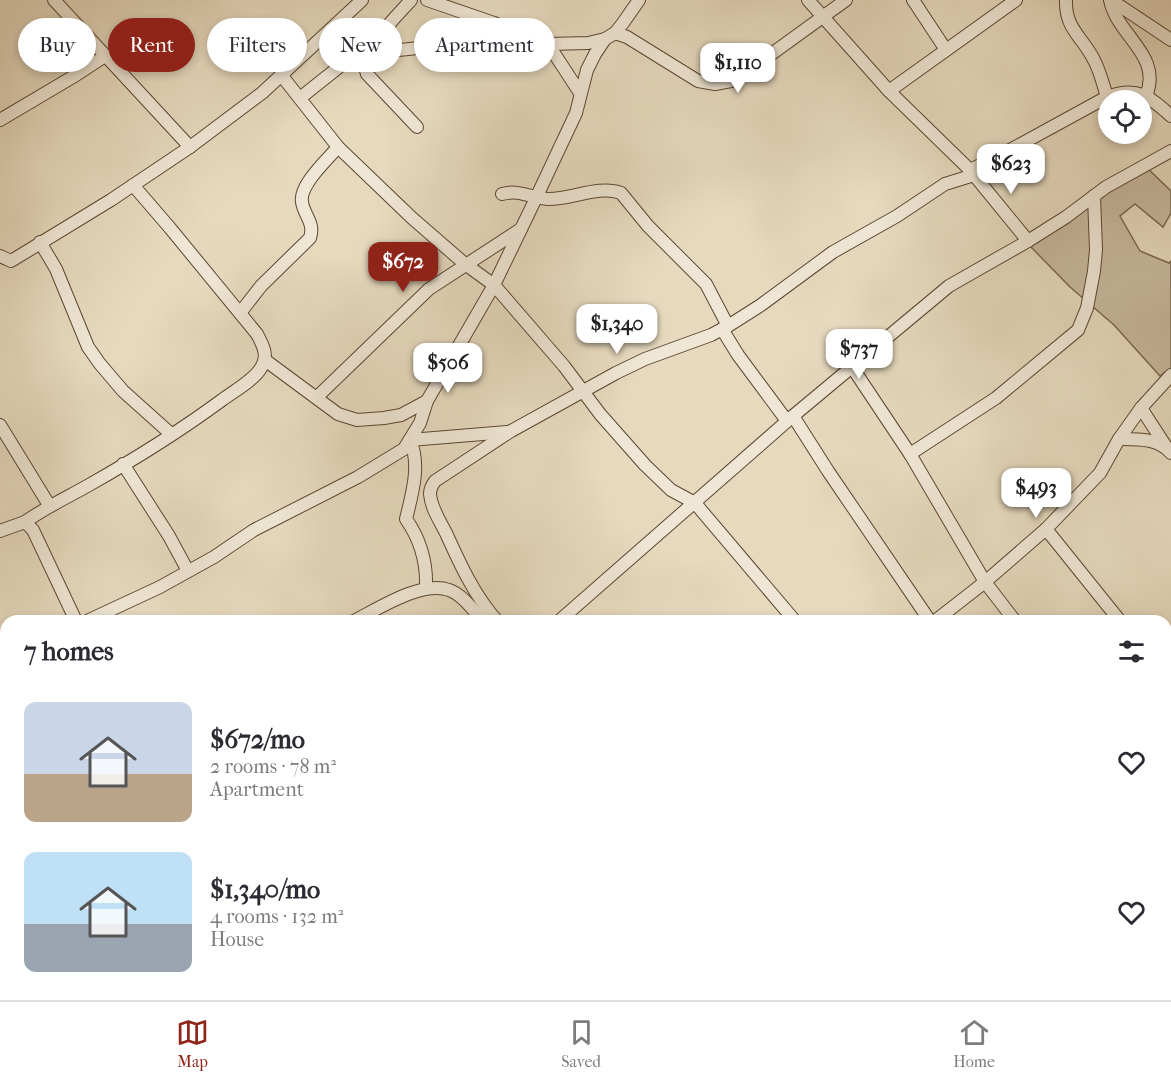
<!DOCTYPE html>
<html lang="en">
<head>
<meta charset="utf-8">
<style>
  body { margin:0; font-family:"IM FELL French Canon",serif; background:#f7f7f7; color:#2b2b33; height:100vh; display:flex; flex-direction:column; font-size:22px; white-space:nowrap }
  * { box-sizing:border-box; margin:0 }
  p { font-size:20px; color:#7c7c81 }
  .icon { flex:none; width:33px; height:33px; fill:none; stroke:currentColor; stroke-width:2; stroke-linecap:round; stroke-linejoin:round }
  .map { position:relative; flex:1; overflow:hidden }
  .drawer { position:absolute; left:0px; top:615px; width:1172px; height:386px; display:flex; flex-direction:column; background:#fff; border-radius:18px 18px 0 0; box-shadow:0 3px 9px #0003 }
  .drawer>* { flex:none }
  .top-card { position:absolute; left:18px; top:18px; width:600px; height:54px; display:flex; gap:12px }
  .buttons { position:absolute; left:1098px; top:90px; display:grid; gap:12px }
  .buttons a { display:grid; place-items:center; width:54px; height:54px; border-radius:50%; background:#fff; box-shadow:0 3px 9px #0003; font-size:30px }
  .price { position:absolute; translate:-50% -51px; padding:0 14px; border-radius:12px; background:#fff; color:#222; font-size:20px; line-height:39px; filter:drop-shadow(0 2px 3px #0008) }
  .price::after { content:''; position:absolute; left:50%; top:36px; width:18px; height:14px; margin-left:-9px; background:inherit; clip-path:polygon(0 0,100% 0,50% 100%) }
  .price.on { background:#8f2418; color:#fff }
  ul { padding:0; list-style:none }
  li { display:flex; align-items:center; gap:18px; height:150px; padding:0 24px }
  li span { display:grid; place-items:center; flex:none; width:168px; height:120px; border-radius:12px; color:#555 }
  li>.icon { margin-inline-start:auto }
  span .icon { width:72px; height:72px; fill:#fffc; stroke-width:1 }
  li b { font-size:26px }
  h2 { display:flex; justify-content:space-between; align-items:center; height:72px; padding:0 24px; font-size:26px }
  .chip { padding:0 21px; border-radius:27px; background:#fff; box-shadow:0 3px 9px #0003; font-size:21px; line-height:54px }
  .chip.on { background:#8f2418; color:#fff }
  .dock { display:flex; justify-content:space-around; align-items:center; height:84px; border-top:2px solid #e1e1e2; background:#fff; font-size:16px; color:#7c7c81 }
  .dock a { display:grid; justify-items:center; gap:3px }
  .dock .on { color:#8f2418 }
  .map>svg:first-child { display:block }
</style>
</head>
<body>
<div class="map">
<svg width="1171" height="1000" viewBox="0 0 1171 1000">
  <rect width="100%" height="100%" fill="#e6d9be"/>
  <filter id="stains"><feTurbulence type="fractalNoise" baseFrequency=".00333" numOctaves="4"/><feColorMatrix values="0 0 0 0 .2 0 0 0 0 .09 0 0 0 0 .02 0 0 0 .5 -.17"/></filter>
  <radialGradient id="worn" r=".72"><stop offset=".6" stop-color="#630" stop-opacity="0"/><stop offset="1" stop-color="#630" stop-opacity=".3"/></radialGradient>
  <polygon fill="#c7b89e" stroke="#7a6750" stroke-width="1.5" points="1142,163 1171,191 1171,213 1163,227 1135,204 1120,216 1140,251 1169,263 1171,261 1171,368 1160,376 1114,325 1070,287 1030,246"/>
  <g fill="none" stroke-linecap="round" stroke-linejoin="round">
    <defs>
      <g id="minor">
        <polyline points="54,0 190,147"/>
        <path d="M411 0C398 15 358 52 367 74L417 127"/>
        <polyline points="427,0 494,23 527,37 548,44 588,43 605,39"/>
        <path d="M808 0 889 91 970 170 999 156 1107 97C1137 86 1149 96 1171 116"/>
        <polyline points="913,0 946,50"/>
        <path d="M1066 0C1065 29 1082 36 1094 60 1100 71 1103 84 1107 97"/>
        <path d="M1110 0C1117 36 1163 55 1146 96"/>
        <polyline points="1111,0 1171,40"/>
        <polyline points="615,33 627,37 698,81 715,84 731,81 755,66 846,0"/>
        <polyline points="548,44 580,93"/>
        <polyline points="78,72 88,56 91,41"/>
        <polyline points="282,76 338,147 412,218 465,264 494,285 564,366 600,414 645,465 671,490 695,503 795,621"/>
        <polyline points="889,91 1016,0"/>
        <path d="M300 98 349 59C374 49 402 52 428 46 442 43 453 33 467 29 475 26 485 25 494 23"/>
        <polyline points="0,120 76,75 105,56"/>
        <polyline points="970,170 1028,241"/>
        <path d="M502 194C520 189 533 199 549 199 572 199 599 185 621 193L648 226 706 284 728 326"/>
        <polyline points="40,242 56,269 88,347 100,364 123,391 171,434"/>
        <polyline points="0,256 11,261 111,200 190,147 262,93 362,0"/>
        <path d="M240 313 261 286 310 238C315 222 304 216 302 202 299 185 328 159 338 147"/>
        <polyline points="722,329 738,355 787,421"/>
        <polyline points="265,360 338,414 357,420 384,418 401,415 427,401"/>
        <polyline points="852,367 910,454 985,582 1015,621"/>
        <polyline points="317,397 429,289 521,229"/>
        <polyline points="1141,408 1167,448"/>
        <polyline points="793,416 828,471 930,621"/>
        <polyline points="0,425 49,505"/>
        <path d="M1119 439C1137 439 1158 438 1171 453"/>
        <polyline points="910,454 996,398 1078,330 1087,308 1094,271 1096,250 1094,196"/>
        <polyline points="123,464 169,536 188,571"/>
        <path d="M25 522C46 507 68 497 89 485 135 459 180 431 222 400 234 391 253 381 261 368 269 356 263 345 257 334L170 228 133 185"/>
        <polyline points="1046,529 1100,473 1119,439 1141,408 1171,375"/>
        <polyline points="0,531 25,522 33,530 76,621"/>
        <path d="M426 588C427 563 420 539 406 519 412 494 421 465 410 440L507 432"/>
        <polyline points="87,621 160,587 214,557 254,530 358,477 404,449 420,423 427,401 494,285 537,196 576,113 587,70 595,54 605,39 615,33 623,23 639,0"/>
        <path d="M354 621C378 609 422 580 449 590 462 594 474 611 483 621"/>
        <path d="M497 621C474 595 460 564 446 533 440 521 431 508 430 494 430 489 432 485 435 481L511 431 616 373 645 359 711 335 728 326 761 305 833 252 897 216 945 184 974 175"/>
        <polyline points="559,621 793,416 949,286 1028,241 1066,217 1106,187 1171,151"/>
        <polyline points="935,621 985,582 1046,529 1120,621"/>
        <polyline points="0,663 6,660"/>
        <polyline points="1166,704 1171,718"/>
        <polyline points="1166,787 1171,824"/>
        <polyline points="0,809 6,806"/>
        <polyline points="1166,905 1171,900"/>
        <polyline points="0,980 6,976"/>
        <polyline points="1166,987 1171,995"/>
        <polyline points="405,994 407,1000"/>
        <polyline points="482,994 485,1000"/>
        <polyline points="664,994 668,1000"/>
        <polyline points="769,994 773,1000"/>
        <polyline points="918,994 921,1000"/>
        <polyline points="282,1000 290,994"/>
        <polyline points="603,1000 611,994"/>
        <polyline points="820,1000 823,994"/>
        <polyline points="904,1000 906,994"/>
        <polyline points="1036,1000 1051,994"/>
      </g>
    </defs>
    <use href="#minor" stroke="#5b4731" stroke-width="14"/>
    <use href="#minor" stroke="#efe6d5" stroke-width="12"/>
  </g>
  <rect width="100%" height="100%" filter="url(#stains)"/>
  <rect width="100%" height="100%" fill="url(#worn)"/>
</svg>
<div class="buttons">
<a><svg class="icon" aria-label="locate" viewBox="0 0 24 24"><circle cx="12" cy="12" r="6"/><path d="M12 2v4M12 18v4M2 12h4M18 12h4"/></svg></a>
</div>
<b class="price" style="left:738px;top:94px">$1,110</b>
<b class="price" style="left:1011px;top:195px">$623</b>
<b class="price on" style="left:403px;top:293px">$672</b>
<b class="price" style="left:617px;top:355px">$1,340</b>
<b class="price" style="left:859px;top:380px">$737</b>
<b class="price" style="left:448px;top:394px">$506</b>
<b class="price" style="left:1036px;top:519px">$493</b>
<div class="top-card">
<a class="chip">Buy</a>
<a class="chip on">Rent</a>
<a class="chip">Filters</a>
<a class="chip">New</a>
<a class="chip">Apartment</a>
</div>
<section class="drawer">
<h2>7 homes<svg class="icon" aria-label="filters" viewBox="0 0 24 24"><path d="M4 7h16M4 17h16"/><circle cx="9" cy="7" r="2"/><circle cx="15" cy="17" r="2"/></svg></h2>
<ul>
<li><span style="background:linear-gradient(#c9d6e8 60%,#b9a48a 0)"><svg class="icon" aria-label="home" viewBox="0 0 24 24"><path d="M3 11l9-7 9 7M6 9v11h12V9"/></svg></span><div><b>$672/mo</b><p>2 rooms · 78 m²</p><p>Apartment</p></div><svg class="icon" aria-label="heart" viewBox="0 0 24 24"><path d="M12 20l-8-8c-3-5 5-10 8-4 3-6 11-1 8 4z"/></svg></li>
<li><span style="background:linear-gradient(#bfe0f5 60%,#9aa5b1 0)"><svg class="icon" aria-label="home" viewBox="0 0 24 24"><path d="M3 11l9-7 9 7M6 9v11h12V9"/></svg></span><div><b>$1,340/mo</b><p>4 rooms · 132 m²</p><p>House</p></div><svg class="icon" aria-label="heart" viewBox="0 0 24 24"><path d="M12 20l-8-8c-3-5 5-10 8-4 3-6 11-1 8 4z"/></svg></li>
</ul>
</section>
</div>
<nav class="dock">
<a class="on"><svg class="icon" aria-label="map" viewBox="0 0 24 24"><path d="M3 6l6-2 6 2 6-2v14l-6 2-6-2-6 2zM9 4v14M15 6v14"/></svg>Map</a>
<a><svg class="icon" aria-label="saved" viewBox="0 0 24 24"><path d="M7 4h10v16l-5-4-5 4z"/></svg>Saved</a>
<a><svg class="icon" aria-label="home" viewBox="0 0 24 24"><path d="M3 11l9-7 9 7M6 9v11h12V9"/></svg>Home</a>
</nav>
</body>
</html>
